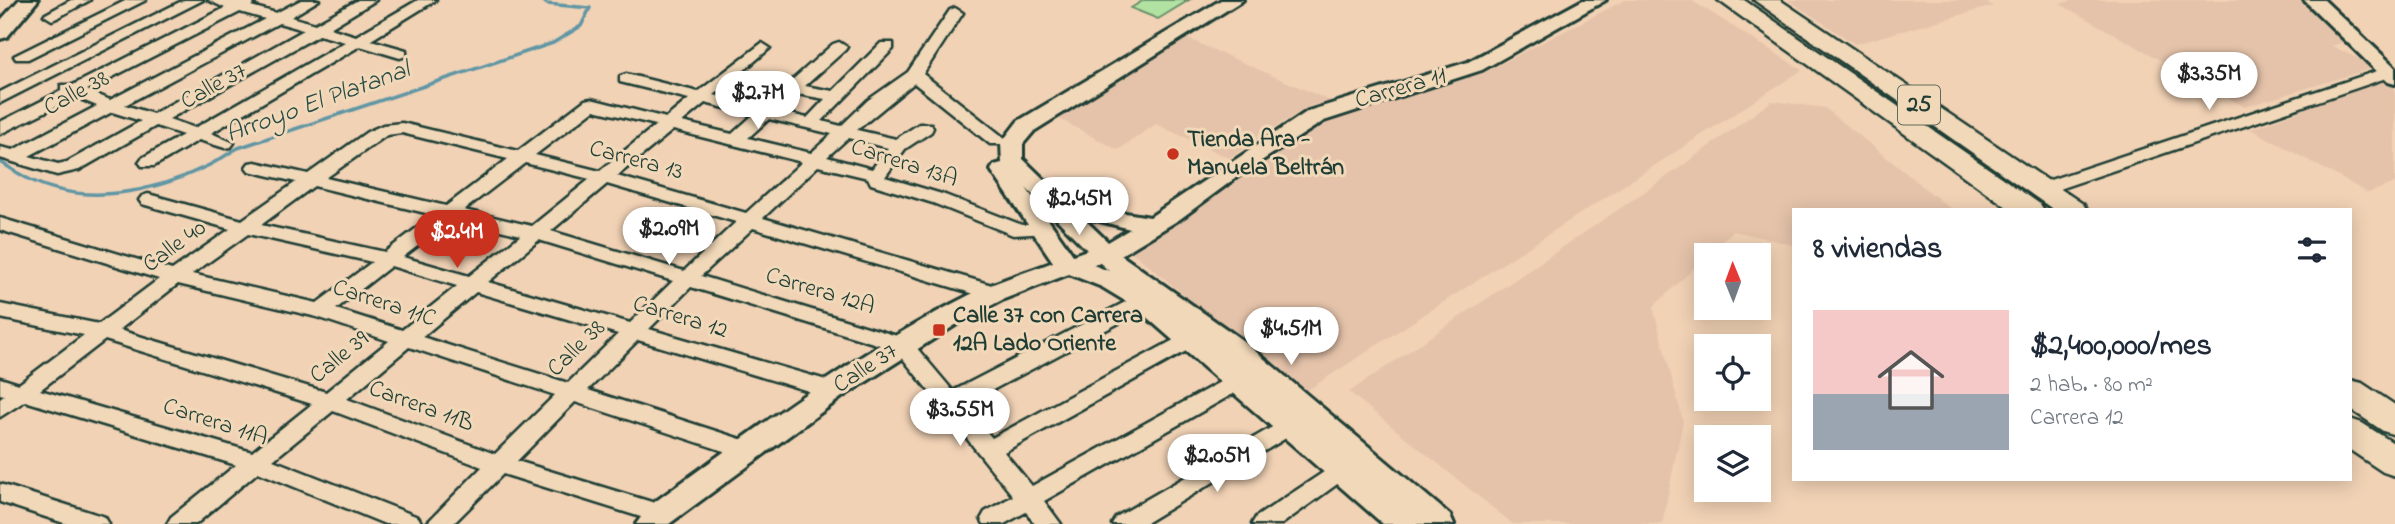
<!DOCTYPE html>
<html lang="es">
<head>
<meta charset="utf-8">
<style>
  body { margin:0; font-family:"Indie Flower",sans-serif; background:#f6f6f7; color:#1f2937; height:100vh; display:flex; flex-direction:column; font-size:26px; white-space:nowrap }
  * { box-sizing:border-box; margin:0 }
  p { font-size:23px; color:#747a83 }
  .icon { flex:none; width:38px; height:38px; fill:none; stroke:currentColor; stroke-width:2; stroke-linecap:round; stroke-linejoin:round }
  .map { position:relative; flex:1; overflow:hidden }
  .sheet { position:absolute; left:1792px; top:208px; width:560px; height:273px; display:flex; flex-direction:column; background:#fff; border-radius:0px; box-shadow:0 4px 18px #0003 }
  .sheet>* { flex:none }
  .needle { width:46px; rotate:359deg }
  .fabs { position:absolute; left:1694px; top:243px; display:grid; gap:14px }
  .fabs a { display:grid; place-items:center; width:77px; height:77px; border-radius:0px; background:#fff; box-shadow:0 4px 18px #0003; font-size:35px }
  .price { position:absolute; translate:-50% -60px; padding:0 16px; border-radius:24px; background:#fff; color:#222; font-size:23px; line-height:46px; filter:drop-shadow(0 2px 4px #0008) }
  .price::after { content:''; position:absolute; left:50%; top:42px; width:21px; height:16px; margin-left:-10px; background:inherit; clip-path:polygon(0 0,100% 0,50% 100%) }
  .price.active { background:#c8321e; color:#fff }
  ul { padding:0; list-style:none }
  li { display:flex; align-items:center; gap:21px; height:175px; padding:0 21px }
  li span { display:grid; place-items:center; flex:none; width:196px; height:140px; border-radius:0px; color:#555 }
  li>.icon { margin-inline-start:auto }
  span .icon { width:84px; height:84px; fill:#fffc; stroke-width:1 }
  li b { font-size:30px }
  h2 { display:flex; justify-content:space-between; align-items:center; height:84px; padding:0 21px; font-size:30px }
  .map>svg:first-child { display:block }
</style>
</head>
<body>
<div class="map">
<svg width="2395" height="524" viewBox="0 0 2395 524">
  <rect width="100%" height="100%" fill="#f1d2b5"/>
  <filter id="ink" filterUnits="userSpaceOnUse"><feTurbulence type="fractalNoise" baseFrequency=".0143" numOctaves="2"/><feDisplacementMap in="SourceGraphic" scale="14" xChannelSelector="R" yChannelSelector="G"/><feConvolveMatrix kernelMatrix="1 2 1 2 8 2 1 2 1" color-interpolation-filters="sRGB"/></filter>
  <g filter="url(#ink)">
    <g fill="#e5c3aa">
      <polygon points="1625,0 1691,0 1802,70 1303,393 1132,252 1284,144 1324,120 1481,74"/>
      <polygon points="1788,0 1983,0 1993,6 1855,44"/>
      <polygon points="2073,0 2299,0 2343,42 2332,46 2376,67 2245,107 2060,4"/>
      <polygon points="1184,37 1331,101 1310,106 1267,132 1261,131 1255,142 1229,158 1156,124 1118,150 1052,115"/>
      <polygon points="2385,79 2395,88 2395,183 2368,193 2251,129"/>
      <polygon points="1772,101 1825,108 1952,210 1794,210 1794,245 1733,231 1653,307 1683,421 1662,524 1513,524 1349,392 1665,178"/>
    </g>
    <polygon fill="#b1e2a2" stroke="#68906b" stroke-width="2" points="1144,0 1189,0 1158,19 1131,8"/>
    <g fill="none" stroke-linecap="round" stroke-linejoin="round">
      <path stroke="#6196a4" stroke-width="3.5" d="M0 162C11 168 21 176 33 181 87 206 154 192 205 167 217 162 227 154 238 148L553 43 581 26 590 8 547 4 542 0"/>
      <defs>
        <g id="minor">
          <polygon points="71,0 90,0 57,18 52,20 44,15"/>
          <polygon points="127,0 146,0 28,59 16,59 14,56"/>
          <polygon points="184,0 203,0 0,103 0,92"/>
          <path d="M208 0H258L251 6 276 13 301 0H319L291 17 315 24 358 0H376L330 28 356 36 418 0H436L371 40 406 50V56L400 58 360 46 211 133 234 143 231 147 225 148 199 140 154 166H142L139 162 142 158 183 135 156 126 79 170 57 175 0 158V147L13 150 97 106 75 97 0 134V122L61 91V85H73L225 8ZM240 12 265 19 110 100 87 90ZM279 23 304 30 153 114 125 105ZM319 35 345 42 195 128 169 119ZM112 112 141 121 67 162 58 164 29 156Z"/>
          <path d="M955 8 963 13 923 74 1002 136 1005 140 1002 144H990L914 83 857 130 896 139 919 124H931L933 128 931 132 905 149 885 177 945 195 1022 225H1050L1052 229 1050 233 1013 235 933 203 871 184 868 178 818 166 763 218 1002 288 1005 293 1002 298H988L753 228 701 276 910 340 953 391 1137 296H1151L1154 301 1151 306 964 405 992 438 1183 335H1197L1200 340 1197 345 1004 452 1032 486 1229 377H1245L1248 382 1245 387 1044 501 1061 524H1035L1026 512 1004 524H984L981 519 985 512 1013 496 896 350 691 287 649 329 840 384 843 390 840 396 832 398 638 340 588 390 756 444 759 450 756 456 748 459 575 402 517 461 668 507 672 514 668 521 660 523 503 474 453 524H426L482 467 333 411 273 460 418 517 422 524H385L258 472 196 524H167L171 517 236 465 25 401 0 417V398L4 395 0 394V378L19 384 84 335 0 318V304L99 324 159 279 0 230V218L172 270 230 229 142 204 139 200 142 196 148 194 242 220 296 182 249 171 246 167 249 163 255 162 308 174 367 132 383 125 402 123 518 151 585 100 591 99 666 118 689 99 620 82V76L626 74 698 92 762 43 770 48 742 72 790 82 833 44 839 42 847 47 845 50 805 86 833 91 881 43H893V49L822 121 841 126 868 100 908 72 950 10ZM733 80 781 90 762 107 714 95ZM797 94 825 99 807 118 778 111ZM705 103 753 115 732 134 682 122ZM594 110 656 125 600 171 535 155ZM769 119 832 134 811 153 748 138ZM673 130 802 162 746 213 617 176ZM402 133 508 159 446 206 326 178 387 135ZM848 138 888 148 872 169 827 157ZM525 163 590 179 532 226 464 210ZM607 184 736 222 684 271 551 231ZM314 186 434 215 385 252 261 225ZM453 219 521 235 469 276 403 257ZM248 234 372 262 317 303 192 274ZM539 240 673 281 630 323 488 282ZM391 266 457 286 402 330 336 309ZM178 284 317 317 389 341 326 392 119 330ZM476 292 618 334 568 383 422 337ZM105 340 312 404 252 452 40 390ZM409 347 555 395 495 454 347 399Z"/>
          <polygon points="2389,67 2395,69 2395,75 2047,193 2041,195 2032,189 2035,185"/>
          <polygon points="1288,418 1296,420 1299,426 1296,432 1144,524 1112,524 1116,517"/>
          <polygon points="1339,462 1347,465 1350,471 1347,477 1282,524 1252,524 1256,517"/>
          <polygon points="0,484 105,517 109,524 67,524 0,502"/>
        </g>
        <g id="major">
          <polygon points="19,0 38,0 7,37 0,39 0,21"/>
          <path d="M1221 0H1243L1034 131 1023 144V159L1055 190 1113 211 1150 217 1308 111 1468 62 1583 0H1606L1482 70 1324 121 1241 174 1180 219 1121 255 1242 340 1450 515 1454 524H1383L1135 307 1102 287 1069 274 1004 299 965 319 842 397 669 524H636L649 506C757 429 864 345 984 288 1006 278 1030 271 1053 262L991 170 994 165 1002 163 1001 143 1018 121ZM1026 188 1087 250 1073 255ZM1081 216 1130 229 1108 242ZM1100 263 1109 271 1093 265Z"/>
          <polygon points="2304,0 2324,0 2395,67 2395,84 2388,82"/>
        </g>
        <g id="highway">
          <polygon points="1718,0 1744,0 2040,204 2044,210 2011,210"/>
          <polygon points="1754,0 1780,0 2083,204 2087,210 2054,210"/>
          <polygon points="2350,380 2362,383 2395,405 2395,435 2383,431 2350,409"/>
          <polygon points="2350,419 2362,423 2395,444 2395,476 2383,472 2350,450"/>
        </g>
      </defs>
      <use href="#minor" stroke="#1f3d34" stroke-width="5"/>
      <use href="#major" stroke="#1f3d34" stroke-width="6"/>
      <use href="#highway" stroke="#1f3d34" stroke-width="5"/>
      <use href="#minor" fill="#f1d8b8" fill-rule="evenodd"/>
      <use href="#major" fill="#f1d8b8" fill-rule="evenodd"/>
      <use href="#highway" fill="#f1d8b8" fill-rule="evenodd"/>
    </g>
  </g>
  <g fill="#c8321e" stroke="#f1d8b8" stroke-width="2.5">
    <circle cx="1173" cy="154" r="7"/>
    <rect x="932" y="323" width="14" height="14" rx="3.5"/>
  </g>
  <g text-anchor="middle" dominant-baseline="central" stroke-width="6" stroke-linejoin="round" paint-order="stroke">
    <rect fill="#f1d8b8" stroke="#5e6c5c" stroke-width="2" x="1898" y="85.5" width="42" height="39" rx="5"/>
    <g font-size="23" font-weight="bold" fill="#1f3d34">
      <text x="1919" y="105">25</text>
    </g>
    <g font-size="24" fill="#1f3d34" stroke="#f1d8b8">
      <text transform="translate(214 87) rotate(-29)">Calle 37</text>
      <text transform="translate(1401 89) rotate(-16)">Carrera 11</text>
      <text transform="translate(77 94) rotate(-28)">Calle 38</text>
      <text transform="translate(636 161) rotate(15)">Carrera 13</text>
      <text transform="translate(904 164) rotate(18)">Carrera 13A</text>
      <text transform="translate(175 247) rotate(-36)">Calle 40</text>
      <text transform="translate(820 292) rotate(17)">Carrera 12A</text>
      <text transform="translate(384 304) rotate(18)">Carrera 11C</text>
      <text transform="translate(680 318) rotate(17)">Carrera 12</text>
      <text transform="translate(577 349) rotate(-44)">Calle 38</text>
      <text transform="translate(340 358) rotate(-39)">Calle 39</text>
      <text transform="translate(866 369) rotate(-33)">Calle 37</text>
      <text transform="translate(421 407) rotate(20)">Carrera 11B</text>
      <text transform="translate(215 423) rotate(18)">Carrera 11A</text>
    </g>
    <g font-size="24" font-weight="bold" fill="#1f3d34" stroke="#f1d8b8" text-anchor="start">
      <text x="1187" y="140">Tienda Ara -<tspan x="1187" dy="28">Manuela Beltrán</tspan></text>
      <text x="953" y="316">Calle 37 con Carrera<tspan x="953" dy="28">12A Lado Oriente</tspan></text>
    </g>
    <g font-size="26" font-style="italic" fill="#2a4c47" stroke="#f1d8b8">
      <text transform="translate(318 103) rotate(-20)">Arroyo El Platanal</text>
    </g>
  </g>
</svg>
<div class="fabs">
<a><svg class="needle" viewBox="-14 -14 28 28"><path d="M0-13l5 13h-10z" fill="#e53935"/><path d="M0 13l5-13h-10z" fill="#747a83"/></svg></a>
<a><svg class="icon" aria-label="locate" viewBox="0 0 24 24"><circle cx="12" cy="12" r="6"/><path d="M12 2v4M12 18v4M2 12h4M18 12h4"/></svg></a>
<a><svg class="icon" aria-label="layers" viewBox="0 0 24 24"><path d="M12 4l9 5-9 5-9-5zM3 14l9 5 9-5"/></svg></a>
</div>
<b class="price" style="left:2209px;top:112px">$3.35M</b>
<b class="price" style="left:758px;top:131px">$2.7M</b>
<b class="price" style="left:1079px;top:237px">$2.45M</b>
<b class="price" style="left:669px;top:267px">$2.09M</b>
<b class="price active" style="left:457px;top:270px">$2.4M</b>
<b class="price" style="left:1291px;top:367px">$4.51M</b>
<b class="price" style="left:960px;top:448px">$3.55M</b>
<b class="price" style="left:1217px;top:494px">$2.05M</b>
<section class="sheet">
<h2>8 viviendas<svg class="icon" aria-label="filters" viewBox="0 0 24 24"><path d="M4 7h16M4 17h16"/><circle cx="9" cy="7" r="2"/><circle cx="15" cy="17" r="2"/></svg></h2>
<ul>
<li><span style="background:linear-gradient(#f6c9c9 60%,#9aa5b1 0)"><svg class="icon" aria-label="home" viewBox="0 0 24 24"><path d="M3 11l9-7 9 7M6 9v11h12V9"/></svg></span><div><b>$2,400,000/mes</b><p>2 hab. · 80 m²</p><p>Carrera 12</p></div></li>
</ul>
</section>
</div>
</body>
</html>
